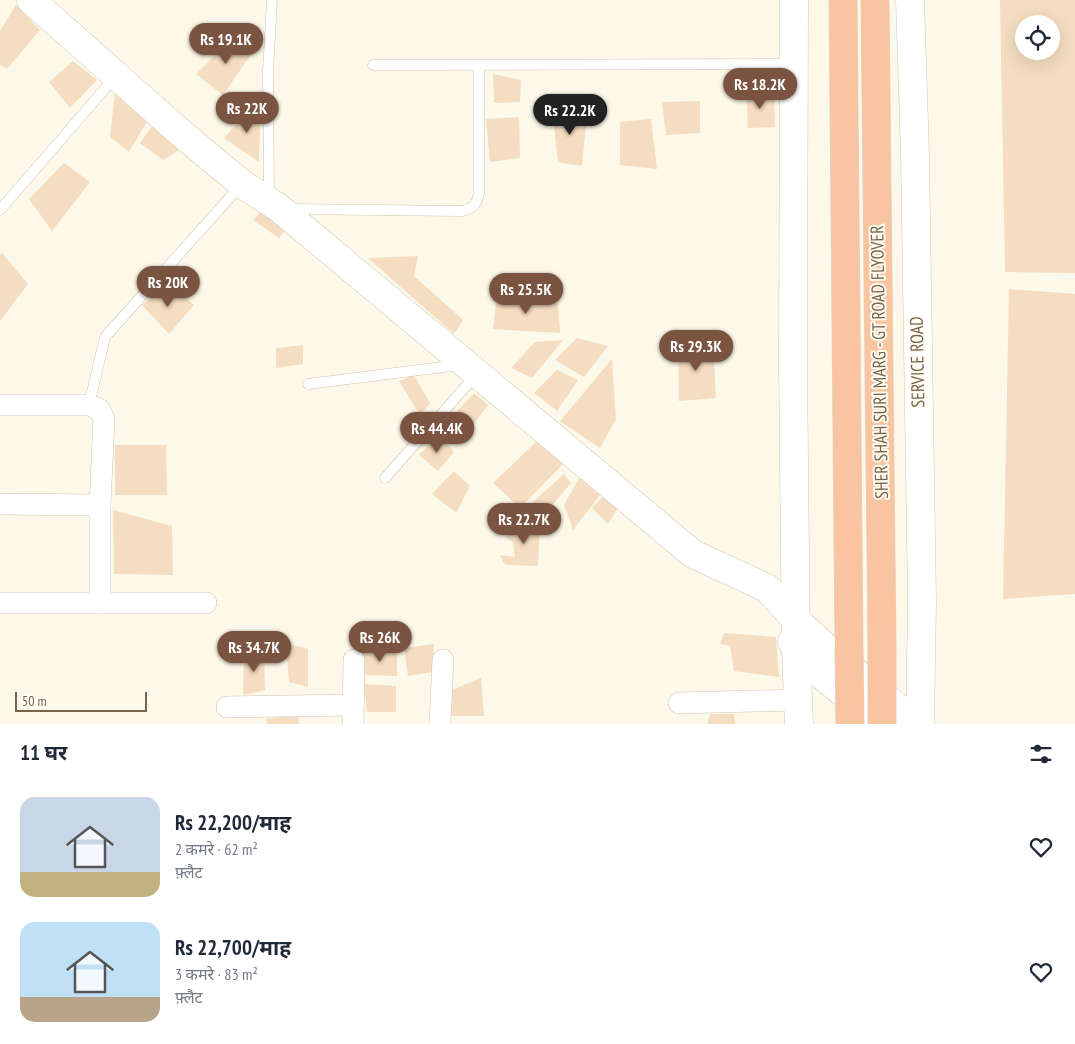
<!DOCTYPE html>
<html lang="hi">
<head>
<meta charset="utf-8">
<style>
  body { margin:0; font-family:"PT Sans Narrow","Noto Sans Devanagari",sans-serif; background:#f6f6f7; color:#1f2937; height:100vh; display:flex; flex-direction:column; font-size:19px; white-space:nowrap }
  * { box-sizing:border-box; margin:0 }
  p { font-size:16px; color:#747a83 }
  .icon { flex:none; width:28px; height:28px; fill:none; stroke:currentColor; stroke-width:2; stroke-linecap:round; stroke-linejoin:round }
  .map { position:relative; height:724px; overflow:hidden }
  .details { display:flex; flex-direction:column; background:#fff; flex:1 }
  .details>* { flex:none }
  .buttons { position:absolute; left:1015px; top:15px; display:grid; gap:10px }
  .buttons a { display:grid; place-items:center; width:45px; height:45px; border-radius:50%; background:#fff; box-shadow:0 5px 20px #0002; font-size:25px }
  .scale { position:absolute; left:15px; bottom:12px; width:132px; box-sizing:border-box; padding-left:5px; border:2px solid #7a634b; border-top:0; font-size:14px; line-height:18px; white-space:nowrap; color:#7a634b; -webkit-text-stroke:4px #fffcf1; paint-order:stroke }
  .price { position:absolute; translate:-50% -42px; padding:0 11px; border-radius:18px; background:#7a5440; color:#fff; font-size:16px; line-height:32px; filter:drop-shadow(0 1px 2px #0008) }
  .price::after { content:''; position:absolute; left:50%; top:30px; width:15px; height:11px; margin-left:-8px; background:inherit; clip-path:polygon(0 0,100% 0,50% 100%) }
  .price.selected { background:#222; color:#fff }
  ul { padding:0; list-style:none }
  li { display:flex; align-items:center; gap:15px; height:125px; padding:0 20px }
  li span { display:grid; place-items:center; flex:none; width:140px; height:100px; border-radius:15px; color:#555 }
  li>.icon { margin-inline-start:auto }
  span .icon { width:60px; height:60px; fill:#fffc; stroke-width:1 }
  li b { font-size:21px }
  h2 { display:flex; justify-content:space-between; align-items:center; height:60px; padding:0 20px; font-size:21px }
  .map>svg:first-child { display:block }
</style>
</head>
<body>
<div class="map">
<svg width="1075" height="724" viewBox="0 0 1075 724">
  <rect width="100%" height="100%" fill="#fdf9ea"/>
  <g fill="#f4ddc0" fill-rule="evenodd">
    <path d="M1000 0H1075V273L1005 272ZM1024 24H1051V51H1024Z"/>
    <polygon points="16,5 40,30 7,69 0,65 0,31"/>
    <polygon points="234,36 254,50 223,95 196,74"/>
    <polygon points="73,61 97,80 70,108 49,82"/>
    <polygon points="493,74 521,80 520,102 494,103"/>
    <polygon points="746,89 774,95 775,127 748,128"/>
    <polygon points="115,92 149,118 129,152 110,137"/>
    <polygon points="700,101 700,133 666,135 662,102"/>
    <polygon points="253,106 260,117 259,162 224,138"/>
    <polygon points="552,109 587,114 582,166 558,162"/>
    <polygon points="519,117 520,158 490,162 486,119"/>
    <polygon points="651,119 657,169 620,165 620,122"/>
    <polygon points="155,122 184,147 163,160 140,143"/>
    <polygon points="64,163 90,182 52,231 29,199"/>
    <polygon points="264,208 285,230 279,238 253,220"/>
    <polygon points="2,253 28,284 0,321 0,254"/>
    <polygon points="418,256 414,276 463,320 454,334 368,258"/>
    <polygon points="168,284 194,305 169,334 142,305"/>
    <polygon points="1009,289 1075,294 1075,594 1003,599"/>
    <polygon points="497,294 558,303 560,333 493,329"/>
    <polygon points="577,338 608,346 584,377 555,360"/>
    <polygon points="563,340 532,378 511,368 535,342"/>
    <polygon points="678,343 713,343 716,398 679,401"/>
    <polygon points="303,345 303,364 276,368 276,348"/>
    <polygon points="612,359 616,419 600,448 560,421"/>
    <polygon points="557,370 578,380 557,411 534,393"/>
    <polygon points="414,375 430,403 420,415 399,381"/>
    <polygon points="474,393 488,405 458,445 441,429"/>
    <polygon points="438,436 454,452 438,471 419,455"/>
    <polygon points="537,441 565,462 520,508 493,483"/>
    <polygon points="115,445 166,445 167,495 115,495"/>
    <polygon points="454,471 470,486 456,513 432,494"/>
    <polygon points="564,474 571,483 546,513 533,502"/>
    <polygon points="580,477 600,495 573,530 564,505"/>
    <polygon points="606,493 622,501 608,524 592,508"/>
    <polygon points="113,510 172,526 173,575 114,574"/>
    <polygon points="540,522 538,566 505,565 500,555 515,557 513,542 507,539 509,525"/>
    <polygon points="724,633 776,637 779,677 734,671 730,646 720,644"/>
    <polygon points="286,643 308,649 308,687 289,682"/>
    <polygon points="434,644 433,672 408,676 404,648"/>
    <polygon points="264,649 265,690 243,695 244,658"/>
    <polygon points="362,650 397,650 397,676 362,675"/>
    <polygon points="481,678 484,716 452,716 447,692"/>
    <polygon points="364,684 396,686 396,712 367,712"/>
    <polygon points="710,714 734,714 735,724 707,724"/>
    <polygon points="299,715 299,724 267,724 266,719"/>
  </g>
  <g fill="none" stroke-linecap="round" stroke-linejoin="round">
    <defs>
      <g id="lane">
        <polyline points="373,65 792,64"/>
        <polyline points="269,198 268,72 272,0"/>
        <path d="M288 209 462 211C473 208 477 205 479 193V66"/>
        <polyline points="0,210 116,76"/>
        <polyline points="308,384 459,365"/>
        <polyline points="89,405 105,337 241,185"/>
        <polyline points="385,478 476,375"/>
      </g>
      <g id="street">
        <polyline points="0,405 89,405 99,409 104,419 100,505 0,504"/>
        <polyline points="100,505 100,603"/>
        <polyline points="0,603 206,603"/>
        <polyline points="679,703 798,700"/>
        <polyline points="227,707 353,705"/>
        <polyline points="353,724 354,660"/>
        <polyline points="440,724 443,660"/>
      </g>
      <g id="secondary">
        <polyline points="31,0 182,134 242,184 279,208 693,554 767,588 796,620 835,656 873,686 916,724"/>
        <polyline points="794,0 793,366 796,650 799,724"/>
        <polyline points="910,0 915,155 922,602 920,724"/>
        <path d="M792 642C805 668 861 705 885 724"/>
      </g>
      <g id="highway">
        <polyline points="843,0 849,646"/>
        <polyline points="875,0 882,646"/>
      </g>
    </defs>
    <use href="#lane" stroke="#d1c2ae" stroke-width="11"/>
    <use href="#street" stroke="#d1c2ae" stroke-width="22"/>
    <use href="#secondary" stroke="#d4c4ac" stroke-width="29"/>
    <use href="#highway" stroke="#dcd6d0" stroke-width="29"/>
    <use href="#lane" stroke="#fff" stroke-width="10"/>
    <use href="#street" stroke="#fff" stroke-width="21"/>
    <use href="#secondary" stroke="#fff" stroke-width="28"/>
    <use href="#highway" stroke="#f8c5a0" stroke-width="28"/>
    <defs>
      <g id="highway-bridge">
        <polyline points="849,646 850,724"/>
        <polyline points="882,646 882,724"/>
      </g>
    </defs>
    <use href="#highway-bridge" stroke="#dcd6d0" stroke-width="29" stroke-linecap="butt"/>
    <use href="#highway-bridge" stroke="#f8c5a0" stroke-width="28"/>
  </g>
  <g text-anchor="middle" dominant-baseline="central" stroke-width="4" stroke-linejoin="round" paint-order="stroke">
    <g font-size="18" fill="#7a634b" stroke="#fffcf1">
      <text transform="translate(879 362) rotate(-91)">SHER SHAH SURI MARG - GT ROAD FLYOVER</text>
      <text transform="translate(917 362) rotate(-91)">SERVICE ROAD</text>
    </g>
  </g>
</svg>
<div class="buttons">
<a><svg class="icon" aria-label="locate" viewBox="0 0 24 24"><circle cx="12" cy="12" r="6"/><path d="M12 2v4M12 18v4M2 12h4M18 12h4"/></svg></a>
</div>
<div class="scale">50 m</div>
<b class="price" style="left:226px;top:65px">Rs 19.1K</b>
<b class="price" style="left:760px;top:110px">Rs 18.2K</b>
<b class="price" style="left:247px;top:134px">Rs 22K</b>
<b class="price selected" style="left:570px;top:136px">Rs 22.2K</b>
<b class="price" style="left:168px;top:308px">Rs 20K</b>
<b class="price" style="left:526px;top:315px">Rs 25.5K</b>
<b class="price" style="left:696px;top:372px">Rs 29.3K</b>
<b class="price" style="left:437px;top:454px">Rs 44.4K</b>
<b class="price" style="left:524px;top:545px">Rs 22.7K</b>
<b class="price" style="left:380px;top:663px">Rs 26K</b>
<b class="price" style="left:254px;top:673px">Rs 34.7K</b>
</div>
<section class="details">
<h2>11 घर<svg class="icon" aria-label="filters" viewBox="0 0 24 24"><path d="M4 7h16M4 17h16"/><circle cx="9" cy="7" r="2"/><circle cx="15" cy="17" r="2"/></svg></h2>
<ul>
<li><span style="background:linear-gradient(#c9d6e8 75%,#c2b280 0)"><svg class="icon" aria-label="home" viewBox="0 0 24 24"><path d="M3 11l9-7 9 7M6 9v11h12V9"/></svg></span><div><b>Rs 22,200/माह</b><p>2 कमरे · 62 m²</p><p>फ़्लैट</p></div><svg class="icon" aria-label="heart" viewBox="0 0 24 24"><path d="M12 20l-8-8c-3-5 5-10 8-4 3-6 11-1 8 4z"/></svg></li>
<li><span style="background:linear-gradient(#bfe0f5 75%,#b9a48a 0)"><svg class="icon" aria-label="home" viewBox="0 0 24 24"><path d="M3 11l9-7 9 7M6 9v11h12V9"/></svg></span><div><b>Rs 22,700/माह</b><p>3 कमरे · 83 m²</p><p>फ़्लैट</p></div><svg class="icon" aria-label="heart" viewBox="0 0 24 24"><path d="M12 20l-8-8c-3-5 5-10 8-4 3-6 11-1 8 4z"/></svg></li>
</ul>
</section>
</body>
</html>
